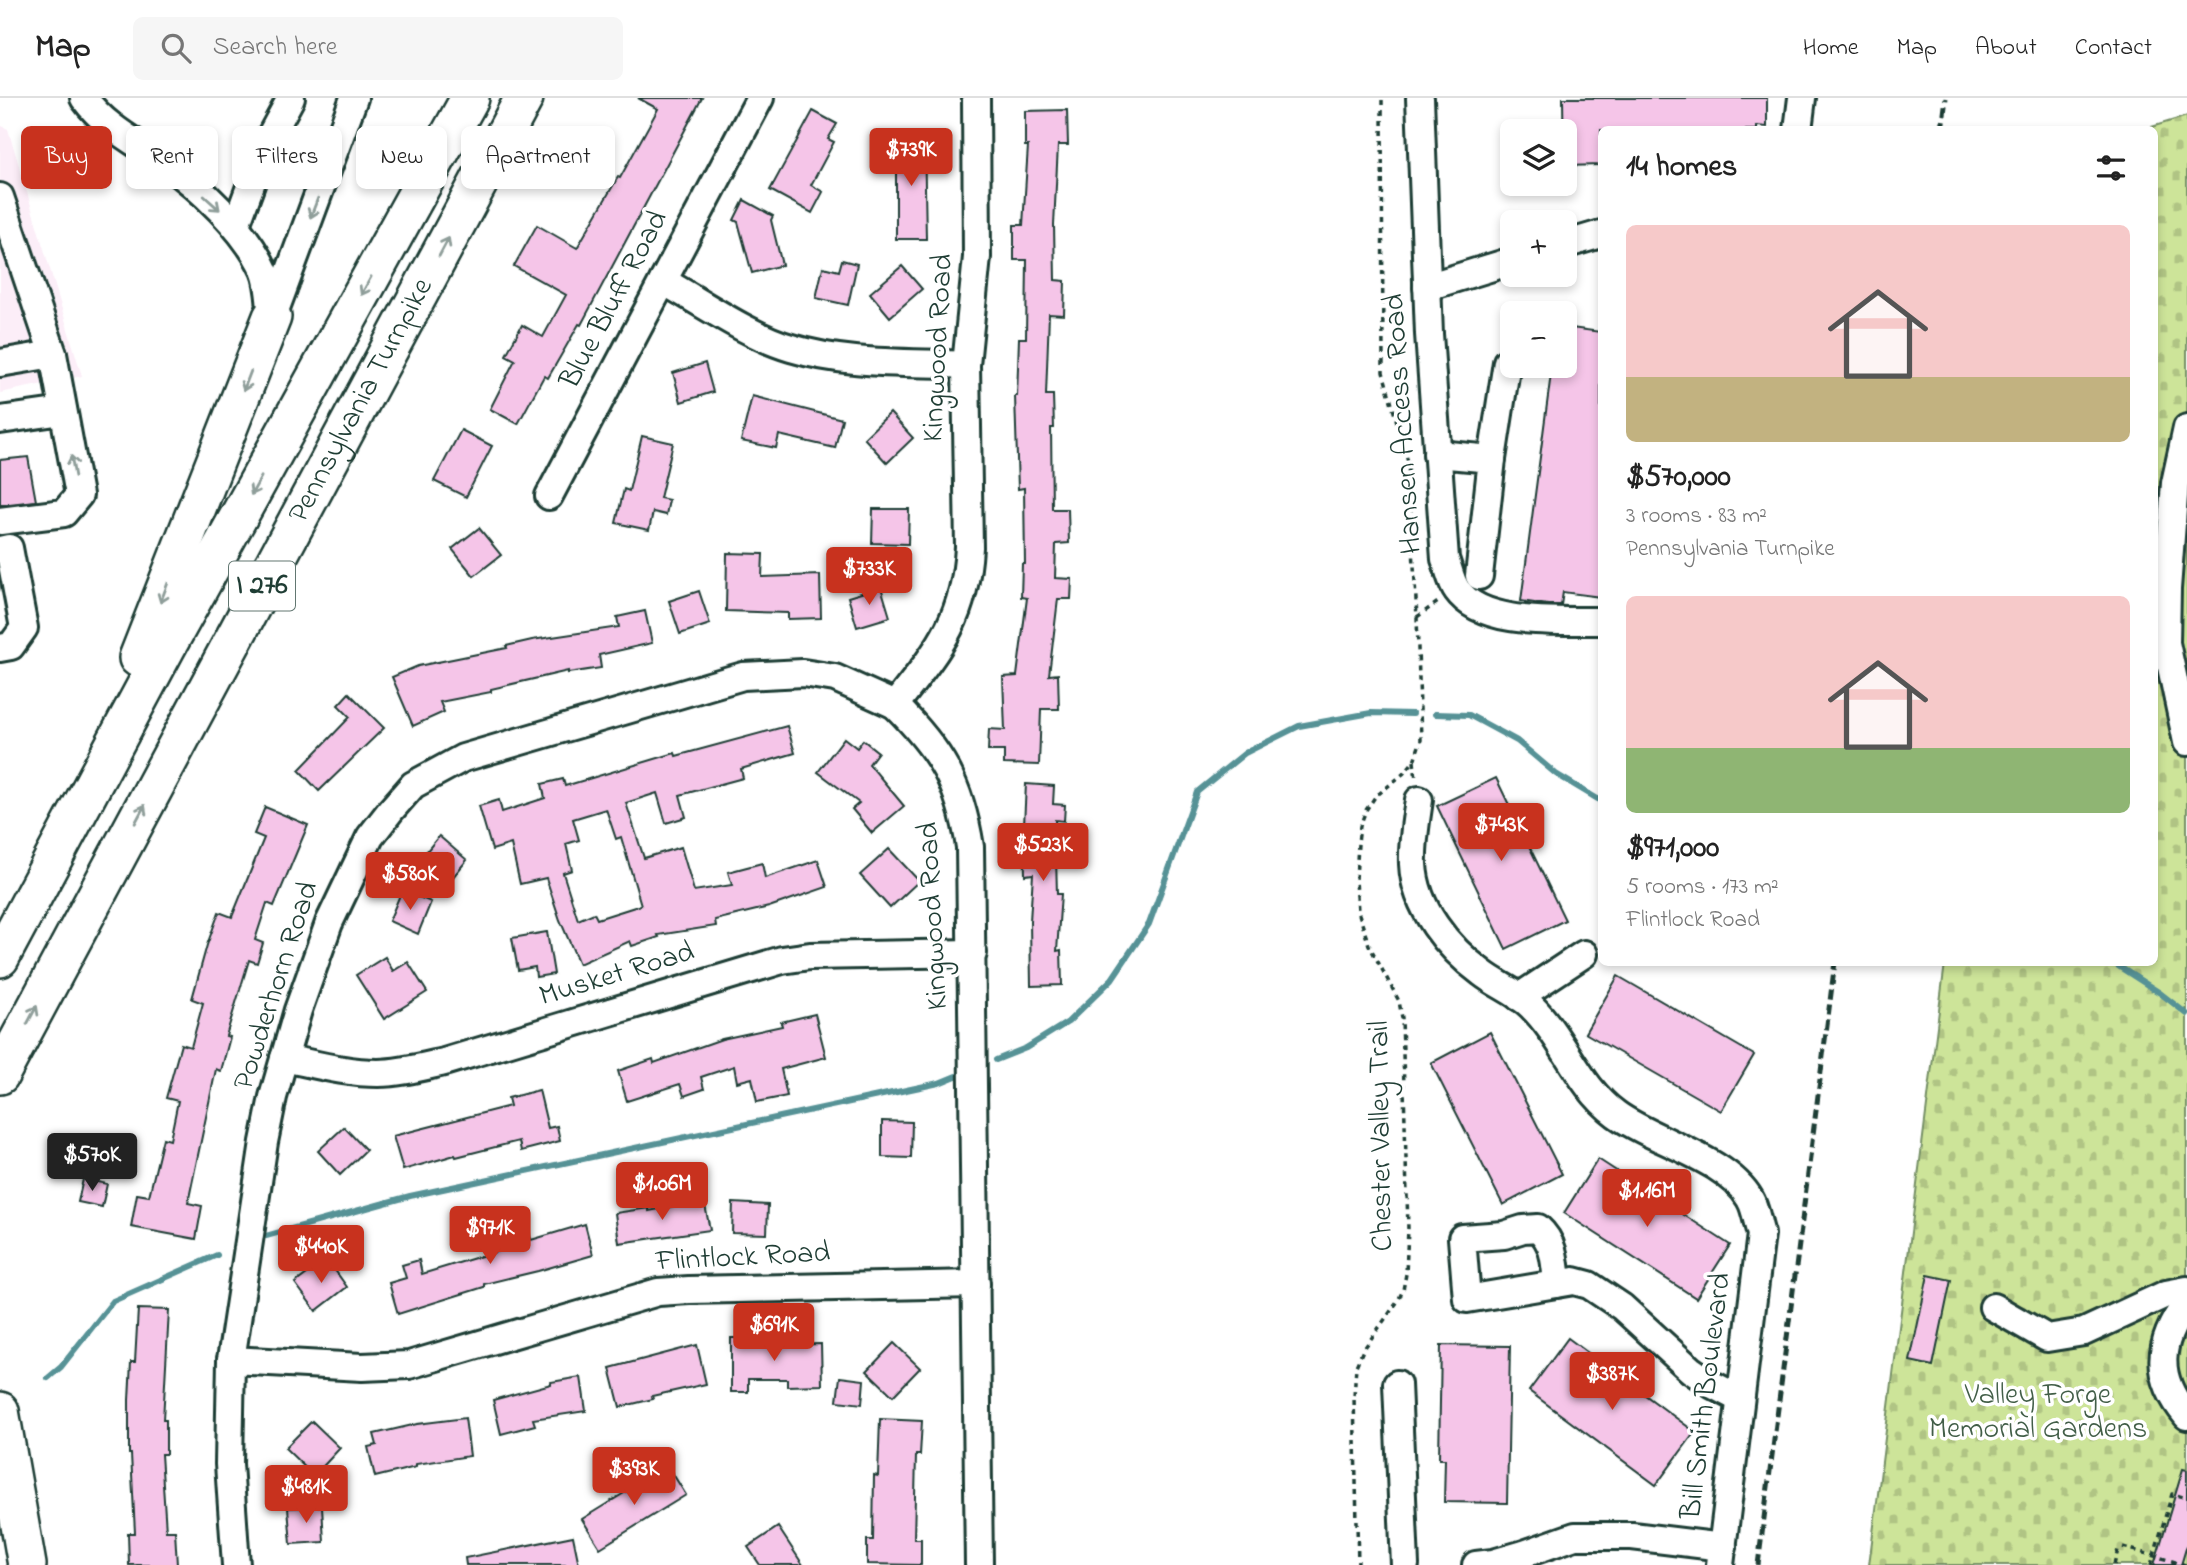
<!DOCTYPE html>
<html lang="en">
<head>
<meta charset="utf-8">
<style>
  body { margin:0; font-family:"Indie Flower",sans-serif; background:#f6f6f6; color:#222; height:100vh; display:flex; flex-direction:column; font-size:26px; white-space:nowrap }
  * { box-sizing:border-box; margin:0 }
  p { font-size:23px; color:#767676 }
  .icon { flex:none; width:38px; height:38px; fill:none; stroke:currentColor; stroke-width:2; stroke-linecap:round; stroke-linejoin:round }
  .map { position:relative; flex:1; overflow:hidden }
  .side { position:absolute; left:1598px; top:28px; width:560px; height:840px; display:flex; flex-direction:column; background:#fff; border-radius:10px; box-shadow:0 4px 10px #0003 }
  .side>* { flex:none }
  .guide { position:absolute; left:21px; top:28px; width:665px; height:63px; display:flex; gap:14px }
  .tools { position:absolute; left:1500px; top:21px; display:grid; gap:14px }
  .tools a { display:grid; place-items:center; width:77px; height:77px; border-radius:10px; background:#fff; box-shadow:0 4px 10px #0003; font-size:35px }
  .price { position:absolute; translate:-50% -60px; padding:0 16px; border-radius:7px; background:#c8321e; color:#fff; font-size:23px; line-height:46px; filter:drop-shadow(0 2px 4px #0008) }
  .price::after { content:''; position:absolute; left:50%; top:42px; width:21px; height:16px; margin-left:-10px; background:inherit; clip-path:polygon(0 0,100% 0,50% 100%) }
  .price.selected { background:#222; color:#fff }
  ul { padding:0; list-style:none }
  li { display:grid; align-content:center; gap:14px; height:371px; padding:0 28px }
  li span { display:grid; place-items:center; height:217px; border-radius:10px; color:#555 }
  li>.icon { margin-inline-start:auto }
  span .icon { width:126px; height:126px; fill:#fffc; stroke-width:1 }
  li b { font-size:30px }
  h2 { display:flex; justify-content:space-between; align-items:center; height:84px; padding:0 28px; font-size:30px }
  .pill { padding:0 24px; border-radius:10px; background:#fff; box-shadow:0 4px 10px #0003; font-size:24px; line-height:63px }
  .pill.selected { background:#c8321e; color:#fff }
  header { display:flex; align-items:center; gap:42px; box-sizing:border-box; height:98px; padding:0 35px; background:#fff; border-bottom:2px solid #e0e0e0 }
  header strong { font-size:33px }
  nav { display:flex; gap:38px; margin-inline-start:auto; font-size:24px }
  .search { width:490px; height:63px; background:#f6f6f6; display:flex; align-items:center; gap:18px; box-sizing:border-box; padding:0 24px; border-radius:10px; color:#767676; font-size:26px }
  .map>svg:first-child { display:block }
</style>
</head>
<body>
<header>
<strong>Map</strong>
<div class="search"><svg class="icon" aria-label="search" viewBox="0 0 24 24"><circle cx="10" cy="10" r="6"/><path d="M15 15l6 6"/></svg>Search here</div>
<nav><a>Home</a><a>Map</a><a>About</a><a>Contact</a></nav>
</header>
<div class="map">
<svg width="2187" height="1467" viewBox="0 0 2187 1467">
  <defs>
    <pattern id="cemetery-stones" width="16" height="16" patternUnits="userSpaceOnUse" patternTransform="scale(1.75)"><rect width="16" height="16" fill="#cde499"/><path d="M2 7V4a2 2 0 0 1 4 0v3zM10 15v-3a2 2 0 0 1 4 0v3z" fill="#b0c484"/></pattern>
  </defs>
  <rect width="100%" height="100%" fill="#fff"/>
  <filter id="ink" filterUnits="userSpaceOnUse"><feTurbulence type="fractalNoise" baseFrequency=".0143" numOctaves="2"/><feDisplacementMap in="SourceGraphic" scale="14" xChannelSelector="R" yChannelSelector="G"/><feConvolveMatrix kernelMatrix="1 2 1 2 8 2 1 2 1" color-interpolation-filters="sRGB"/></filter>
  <g filter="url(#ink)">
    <polygon fill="#fceef8" points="0,27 8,31 82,278 0,295"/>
    <polygon fill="url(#cemetery-stones)" stroke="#769066" stroke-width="2" points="2187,18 2187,1467 1869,1467 1945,865 2154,864 2154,32 2145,31"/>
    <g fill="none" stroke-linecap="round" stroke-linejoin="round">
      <g stroke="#569296" stroke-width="6">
        <polyline points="1435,616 1469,617 1517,643 1556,676 1601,703"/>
        <polyline points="2112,864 2160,895 2187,916"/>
        <polyline points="996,962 1026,950 1068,924 1112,881 1149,826 1197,694 1245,655 1299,628 1371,615 1413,616"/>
        <polyline points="266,1138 410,1098 939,985 956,978"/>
        <polyline points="48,1280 61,1269 113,1203 217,1157"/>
      </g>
    </g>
    <g fill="#f5c5e8" stroke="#1f3d34" stroke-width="2" fill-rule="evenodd">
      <polygon points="638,0 702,0 581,227 579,226 548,280 544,278 518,326 490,311 515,262 506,257 522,227 543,239 566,197 514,168 537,127 577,150 618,79 620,80 658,11"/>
      <polygon points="1563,0 1767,0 1767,29 1757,28 1757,32 1601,32 1601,67 1564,68"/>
      <polygon points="1067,12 1068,47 1058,47 1054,127 1055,182 1065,183 1064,217 1049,216 1046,297 1053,297 1054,330 1051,330 1052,411 1068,411 1069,445 1056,446 1055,480 1072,481 1071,501 1058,501 1049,577 1058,576 1059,611 1041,611 1039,667 1004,666 1004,653 988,653 989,631 1005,632 1003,579 1017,578 1027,500 1021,499 1022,466 1025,466 1024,390 1018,391 1015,298 1017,298 1019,240 1026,240 1027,162 1014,162 1014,127 1023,127 1028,48 1025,48 1025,13"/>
      <polygon points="813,13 837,26 828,41 834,44 811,87 823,94 812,115 770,92"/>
      <polygon points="924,38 926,141 896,141 896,39"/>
      <polygon points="744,102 773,118 771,122 782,167 752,175 738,124 734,122"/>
      <polygon points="842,162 857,166 848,207 816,200 823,169 839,173"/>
      <polygon points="902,168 922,191 890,219 870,195"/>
      <polygon points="1564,229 1601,234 1601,499 1563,494 1561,507 1548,507 1521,503 1552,268 1564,268"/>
      <polygon points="705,265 713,294 681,304 673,275"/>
      <polygon points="752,298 842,321 835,350 779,337 776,350 741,343"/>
      <polygon points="890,315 913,340 887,365 864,340"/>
      <polygon points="461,332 492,348 466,399 434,383"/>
      <polygon points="642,338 673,345 660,400 669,402 666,417 653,414 649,432 616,425 624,391 629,393"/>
      <polygon points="28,359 36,403 0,407 0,362"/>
      <polygon points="873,411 909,411 908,446 872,445"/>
      <polygon points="479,430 501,457 474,478 452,451"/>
      <polygon points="727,455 763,456 762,479 820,477 821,520 788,521 788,515 726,513"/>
      <polygon points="881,489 890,519 857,529 848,499"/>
      <polygon points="699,493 710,526 680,536 669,503"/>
      <polygon points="645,513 652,545 599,557 601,570 568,575 568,573 491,591 491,594 440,604 444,614 413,628 392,579 418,568 507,550 506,548 532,542 619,529 617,519"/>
      <polygon points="349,595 384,630 319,693 299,672 350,619 338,607"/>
      <path d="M787 628 795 655 741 671 743 680 680 697 686 719 666 725 657 695 626 705 644 760 681 749 694 793 732 787 728 774 762 765 765 780 818 762 827 789 769 809 715 822 716 828 658 837 659 839 632 848 630 843 579 866 560 822 546 780 520 786 511 746 492 752 479 708 499 702 502 714 545 700 542 686 563 681 565 688 675 655 676 658ZM606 711 616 741 621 739 641 807 597 821 594 815 578 822 563 775 572 772 566 746 579 742 573 721Z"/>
      <polygon points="844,640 857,650 863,642 878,654 869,666 904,708 872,735 852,711 859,705 818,674"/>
      <polygon points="1496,680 1565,822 1506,851 1437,708"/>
      <polygon points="1026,686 1054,688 1053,706 1065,707 1064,723 1055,722 1057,796 1061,796 1057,853 1061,852 1062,887 1031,888 1030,823 1033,776 1025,777 1024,727"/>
      <polygon points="265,709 308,727 274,808 267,805 255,842 263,845 257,865 249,862 226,938 230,939 221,973 216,971 188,1105 202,1108 196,1141 131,1129 137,1096 149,1098 163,1040 170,1042 178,1003 166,1000 181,946 191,949 203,905 192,901 207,847 219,814 232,819 264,740 254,736"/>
      <polygon points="439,738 467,762 448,785 441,785 417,765"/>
      <polygon points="889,751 919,783 890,810 860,777"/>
      <polygon points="402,792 431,804 418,836 389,823"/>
      <polygon points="547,834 554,876 536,879 535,869 518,872 512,840"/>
      <polygon points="385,859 393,873 408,864 427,894 384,921 356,877"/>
      <polygon points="1618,878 1754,957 1721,1013 1585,935"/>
      <polygon points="815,916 826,959 781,971 787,998 757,1004 752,980 737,984 734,968 701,979 704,991 684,998 680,986 627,1003 618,973 653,961 654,965 722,941 782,928 781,924"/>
      <polygon points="1490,934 1562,1076 1503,1107 1431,965"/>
      <polygon points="539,992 548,1030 557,1028 560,1043 521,1053 519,1043 456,1059 455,1057 403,1072 393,1038 510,1008 508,1000"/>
      <polygon points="882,1023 912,1024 911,1060 882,1059"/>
      <polygon points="344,1029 366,1052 340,1077 318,1053"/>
      <polygon points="1598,1061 1730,1147 1696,1200 1564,1115"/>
      <polygon points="83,1081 107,1086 102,1109 78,1104"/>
      <polygon points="704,1102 710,1132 619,1145 615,1115 649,1110 649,1113"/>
      <polygon points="733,1105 768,1107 767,1136 732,1135"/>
      <polygon points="509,1126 511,1138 529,1134 531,1142 585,1126 593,1157 538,1173 484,1186 484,1189 398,1216 389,1185 406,1180 402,1167 419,1162 422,1176 498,1153 493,1130"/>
      <polygon points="327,1161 347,1189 316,1213 295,1185"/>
      <polygon points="1928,1177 1951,1182 1933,1268 1910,1263"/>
      <polygon points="138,1211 169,1212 163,1322 166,1322 166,1356 161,1356 166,1433 175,1433 177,1467 129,1467 128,1435 135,1435 131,1356 129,1356 129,1302 131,1264 135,1264"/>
      <polygon points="731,1240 765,1240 766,1247 821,1246 822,1287 787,1288 787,1281 748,1281 748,1294 731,1294"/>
      <polygon points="1568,1240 1695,1334 1656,1387 1529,1293"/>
      <polygon points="894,1245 920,1270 893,1298 867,1273"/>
      <polygon points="697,1247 706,1286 652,1298 653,1301 620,1309 610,1270"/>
      <polygon points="1441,1247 1510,1248 1507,1405 1444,1404 1445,1361 1439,1361"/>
      <polygon points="581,1279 586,1313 533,1321 535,1327 501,1336 493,1302 551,1286 551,1284"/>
      <polygon points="840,1279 864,1282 862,1306 837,1303"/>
      <polygon points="465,1320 470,1358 416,1366 416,1369 375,1379 368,1349 377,1347 374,1336 417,1326"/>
      <polygon points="880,1321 922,1323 920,1357 916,1357 914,1441 921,1441 921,1467 867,1466 867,1442 873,1442 874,1377 878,1378"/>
      <polygon points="312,1323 340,1350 314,1378 285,1350"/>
      <polygon points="668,1368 686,1397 600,1450 582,1421"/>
      <polygon points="2183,1371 2187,1372 2187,1447 2181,1467 2154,1467"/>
      <polygon points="322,1408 324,1444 291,1446 288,1410"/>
      <polygon points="778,1429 803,1467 760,1467 748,1449"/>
      <polygon points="573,1438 579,1467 466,1467 465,1460"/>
    </g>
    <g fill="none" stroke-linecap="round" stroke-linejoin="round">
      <defs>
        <g id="minor">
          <path d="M84 0C105 29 134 43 163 63 199 88 246 132 264 172 270 185 270 205 272 219"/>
          <path d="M976 0 977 159 966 267 969 449C965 522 938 552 895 607 941 653 960 685 970 749L979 1467"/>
          <path d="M1420 0 1429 236 1445 461C1449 471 1451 484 1457 492 1483 529 1561 522 1601 523"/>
          <polyline points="1798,32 1802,0"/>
          <polyline points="0,99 53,256 79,397 64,415 0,423"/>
          <polyline points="236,127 265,48 291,0"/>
          <polyline points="1564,147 1601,136"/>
          <path d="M663 183C701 204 749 238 791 250 847 267 908 264 966 267"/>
          <polyline points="1427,189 1512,163"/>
          <polyline points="273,218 354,0"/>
          <polyline points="0,265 53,256"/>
          <polyline points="0,322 63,313"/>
          <polyline points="2187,330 2175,385 2167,491 2166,545 2187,644"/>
          <polyline points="1437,356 1492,361 1479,478"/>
          <polyline points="1492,361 1507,264"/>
          <polyline points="549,398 760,0"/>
          <polyline points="0,452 9,450 24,530 11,548 0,550"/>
          <path d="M1419 702C1416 723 1412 745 1413 766 1415 810 1448 850 1482 875 1497 887 1517 894 1531 908 1564 940 1578 988 1616 1016 1652 1043 1727 1060 1750 1101 1756 1111 1757 1125 1761 1136L1720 1467"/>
          <polyline points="1519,899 1584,856"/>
          <path d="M284 960C314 966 346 975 378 975 400 975 422 969 444 964L782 862 810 858 973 855"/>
          <path d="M1557 1186C1555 1165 1555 1145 1538 1130L1523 1131 1504 1137 1462 1140 1467 1201 1574 1183 1589 1187 1622 1209 1691 1272 1713 1287 1740 1301"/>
          <path d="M2187 1205C2157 1244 2154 1279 2187 1318"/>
          <polyline points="1993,1209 2047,1240 2084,1234 2166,1196 2187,1192"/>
          <polyline points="231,1262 362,1269 409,1267 658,1194 689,1192 976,1186"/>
          <polyline points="1397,1286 1405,1467"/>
          <polyline points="236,1467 229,1366 231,1262 264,1044 273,999 298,912 329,825 370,739 391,712 413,687 463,660 743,578 803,575 835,580 895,607"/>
          <polyline points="1476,1467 1493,1465 1524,1456 1575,1438 1632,1438 1723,1449"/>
        </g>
        <g id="highway">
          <polyline points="138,560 272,219"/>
          <polyline points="0,860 166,550 470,0"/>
          <path id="s1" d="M0 977 524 0"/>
          <polyline points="0,1313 27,1467"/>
        </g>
      </defs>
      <use href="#minor" stroke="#1f3d34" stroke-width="32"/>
      <use href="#highway" stroke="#1f3d34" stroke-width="42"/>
      <g stroke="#1f3d34" stroke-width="3.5" stroke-dasharray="5 5" stroke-linecap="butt">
        <polyline points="1417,519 1438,504"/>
        <polyline points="1414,663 1416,682"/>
        <polyline points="2123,1449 2186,1467"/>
        <polyline points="1358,1467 1354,1299 1356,1268 1363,1252 1398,1203 1403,1192 1406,1176 1408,1131 1402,920 1399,903 1369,847 1358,813 1356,782 1358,745 1360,728 1366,712 1375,699 1403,676 1414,663 1421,642 1417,519 1408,364 1383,274 1382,0"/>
        <polyline points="2114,1467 2119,1448"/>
        <polyline points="2151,1467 2172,1396 2187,1400"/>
      </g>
      <use href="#minor" stroke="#fff" stroke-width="26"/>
      <use href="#highway" stroke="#fff" stroke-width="37"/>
      <g stroke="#1f3d34" stroke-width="5" stroke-dasharray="10 5" stroke-linecap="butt">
        <polyline points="1942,32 1946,0"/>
        <polyline points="1758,1467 1835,864"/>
      </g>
    </g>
    <defs><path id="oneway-shaft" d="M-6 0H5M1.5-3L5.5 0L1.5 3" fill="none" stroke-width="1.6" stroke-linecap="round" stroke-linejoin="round" transform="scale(1.75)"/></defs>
    <g stroke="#8f9e9a">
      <use href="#oneway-shaft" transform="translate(212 105) rotate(42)"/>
      <use href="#oneway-shaft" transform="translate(314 110) rotate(111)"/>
      <use href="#oneway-shaft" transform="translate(444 149) rotate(-62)"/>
      <use href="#oneway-shaft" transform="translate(366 188) rotate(119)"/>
      <use href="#oneway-shaft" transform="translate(247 283) rotate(111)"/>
      <use href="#oneway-shaft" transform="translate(73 368) rotate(-100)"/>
      <use href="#oneway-shaft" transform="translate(256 388) rotate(119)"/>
      <use href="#oneway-shaft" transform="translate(164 495) rotate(111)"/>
      <use href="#oneway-shaft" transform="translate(140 716) rotate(-62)"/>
      <use href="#oneway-shaft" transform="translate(32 917) rotate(-62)"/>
    </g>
  </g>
  <g text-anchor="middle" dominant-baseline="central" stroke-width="7" stroke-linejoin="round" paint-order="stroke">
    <rect fill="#fff" stroke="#627771" stroke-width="2" x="229" y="463.5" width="66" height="49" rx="5"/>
    <g font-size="28" font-weight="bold" fill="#1f3d34">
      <text x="262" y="488">I 276</text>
    </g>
    <g font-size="30" fill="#1f3d34" stroke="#fff">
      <text transform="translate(615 202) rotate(-62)">Blue Bluff Road</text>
      <text transform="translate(939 250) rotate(-87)">Kingwood Road</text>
      <text stroke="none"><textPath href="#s1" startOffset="765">Pennsylvania Turnpike</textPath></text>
      <text transform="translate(1404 326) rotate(-94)">Hansen Access Road</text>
      <text transform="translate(934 818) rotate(-93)">Kingwood Road</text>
      <text transform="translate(617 877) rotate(-17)">Musket Road</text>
      <text transform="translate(277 888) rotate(-72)">Powderhorn Road</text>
      <text transform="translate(1382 1038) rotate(-91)">Chester Valley Trail</text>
      <text transform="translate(743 1160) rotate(-3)">Flintlock Road</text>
      <text transform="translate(1707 1298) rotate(-83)">Bill Smith Boulevard</text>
    </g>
    <g font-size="30" fill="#425e48" stroke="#fff">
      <text x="2038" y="1298">Valley Forge<tspan x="2038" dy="34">Memorial Gardens</tspan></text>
    </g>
  </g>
</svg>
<div class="tools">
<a><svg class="icon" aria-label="layers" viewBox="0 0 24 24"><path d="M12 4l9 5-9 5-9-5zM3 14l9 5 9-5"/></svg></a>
<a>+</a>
<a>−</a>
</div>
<b class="price" style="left:911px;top:90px">$739K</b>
<b class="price" style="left:869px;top:509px">$733K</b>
<b class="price" style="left:1501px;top:765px">$743K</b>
<b class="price" style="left:1043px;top:785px">$523K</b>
<b class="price" style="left:410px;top:814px">$580K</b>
<b class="price selected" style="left:92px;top:1095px">$570K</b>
<b class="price" style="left:662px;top:1124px">$1.06M</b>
<b class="price" style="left:1647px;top:1131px">$1.16M</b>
<b class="price" style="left:490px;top:1168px">$971K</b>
<b class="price" style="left:321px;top:1187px">$440K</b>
<b class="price" style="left:774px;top:1265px">$691K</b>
<b class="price" style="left:1612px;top:1314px">$387K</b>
<b class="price" style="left:634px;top:1409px">$393K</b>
<b class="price" style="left:306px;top:1427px">$481K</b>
<div class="guide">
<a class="pill selected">Buy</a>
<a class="pill">Rent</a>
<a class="pill">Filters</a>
<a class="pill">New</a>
<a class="pill">Apartment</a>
</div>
<section class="side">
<h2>14 homes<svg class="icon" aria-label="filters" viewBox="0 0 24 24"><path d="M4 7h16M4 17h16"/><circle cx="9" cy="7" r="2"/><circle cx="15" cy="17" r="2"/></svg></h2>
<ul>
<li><span style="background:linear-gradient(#f6c9c9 70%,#c2b280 0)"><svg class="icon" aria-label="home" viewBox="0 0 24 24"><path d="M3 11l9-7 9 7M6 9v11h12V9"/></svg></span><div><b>$570,000</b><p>3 rooms · 83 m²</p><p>Pennsylvania Turnpike</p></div></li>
<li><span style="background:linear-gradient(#f6c9c9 70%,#8fb573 0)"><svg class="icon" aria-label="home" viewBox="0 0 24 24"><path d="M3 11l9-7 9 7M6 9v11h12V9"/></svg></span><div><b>$971,000</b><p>5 rooms · 173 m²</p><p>Flintlock Road</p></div></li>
</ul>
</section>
</div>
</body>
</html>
